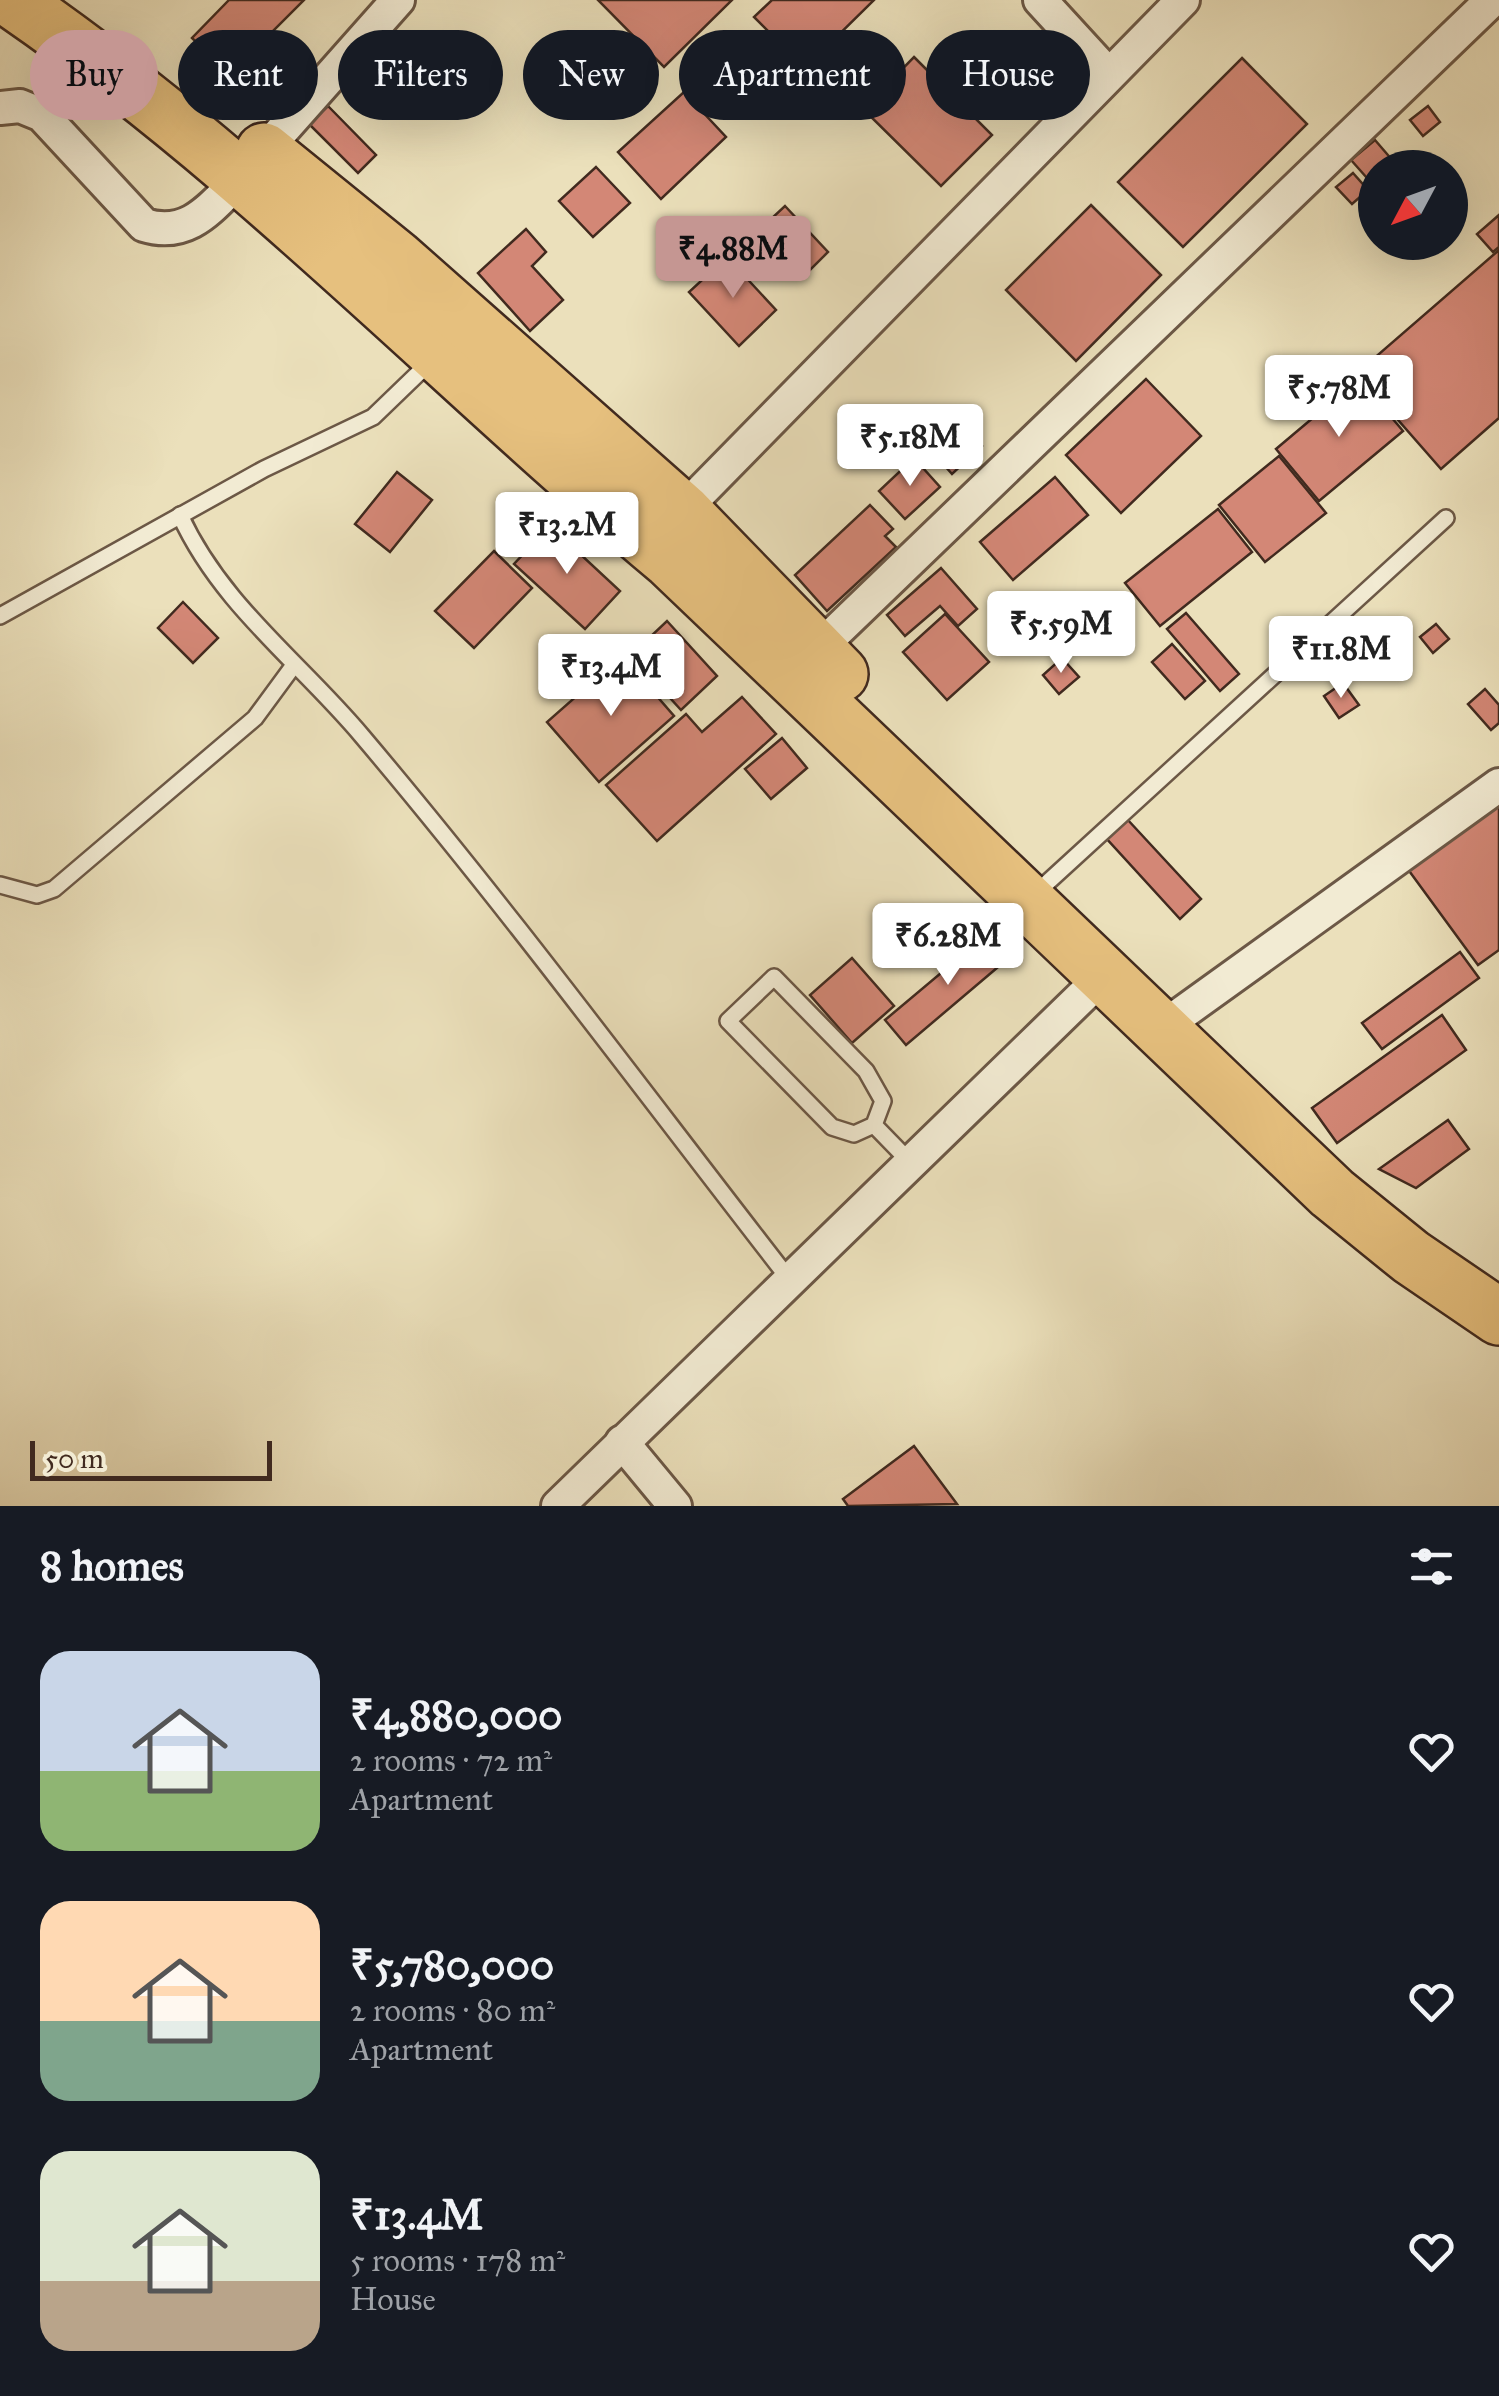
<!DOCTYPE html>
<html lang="en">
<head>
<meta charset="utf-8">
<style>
  body { margin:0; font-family:"IM FELL Great Primer",serif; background:#20242c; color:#f1f3f6; height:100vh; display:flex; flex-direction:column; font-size:38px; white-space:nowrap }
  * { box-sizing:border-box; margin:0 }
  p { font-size:32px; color:#9ea1a6 }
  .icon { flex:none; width:55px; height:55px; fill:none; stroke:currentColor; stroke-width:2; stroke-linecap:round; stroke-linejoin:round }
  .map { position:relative; height:1506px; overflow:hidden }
  .drawer { display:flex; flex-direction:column; background:#171b24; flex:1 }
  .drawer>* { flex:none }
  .top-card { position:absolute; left:30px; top:30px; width:1440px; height:90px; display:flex; gap:20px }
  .needle { width:65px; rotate:229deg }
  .fabs { position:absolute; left:1358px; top:150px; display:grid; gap:20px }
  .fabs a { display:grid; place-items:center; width:110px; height:110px; border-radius:50%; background:#171b24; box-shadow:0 10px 40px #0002; font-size:50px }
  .scale { position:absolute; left:30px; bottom:25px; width:242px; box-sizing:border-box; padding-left:10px; border:5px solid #412a1f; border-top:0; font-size:28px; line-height:35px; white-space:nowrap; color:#412a1f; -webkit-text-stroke:8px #f2ebd3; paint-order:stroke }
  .price { position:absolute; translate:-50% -85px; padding:0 22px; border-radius:10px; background:#fff; color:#222; font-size:32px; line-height:65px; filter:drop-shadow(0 2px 5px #0008) }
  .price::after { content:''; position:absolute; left:50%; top:60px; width:30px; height:22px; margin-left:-15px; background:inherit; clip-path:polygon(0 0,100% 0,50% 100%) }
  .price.on { background:#c59692; color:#111 }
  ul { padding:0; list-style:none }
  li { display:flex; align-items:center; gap:30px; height:250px; padding:0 40px }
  li span { display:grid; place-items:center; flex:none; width:280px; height:200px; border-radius:30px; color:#555 }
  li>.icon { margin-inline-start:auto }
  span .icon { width:120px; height:120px; fill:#fffc; stroke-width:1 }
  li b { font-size:42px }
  h2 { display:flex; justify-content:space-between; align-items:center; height:120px; padding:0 40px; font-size:42px }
  .pill { padding:0 35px; border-radius:45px; background:#171b24; box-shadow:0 10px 40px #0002; font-size:35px; line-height:90px }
  .pill.on { background:#c59692; color:#111 }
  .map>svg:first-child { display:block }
</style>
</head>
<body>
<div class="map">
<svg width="1499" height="1506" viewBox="0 0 1499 1506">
  <rect width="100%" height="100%" fill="#ebe0bb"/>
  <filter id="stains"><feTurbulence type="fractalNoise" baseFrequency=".002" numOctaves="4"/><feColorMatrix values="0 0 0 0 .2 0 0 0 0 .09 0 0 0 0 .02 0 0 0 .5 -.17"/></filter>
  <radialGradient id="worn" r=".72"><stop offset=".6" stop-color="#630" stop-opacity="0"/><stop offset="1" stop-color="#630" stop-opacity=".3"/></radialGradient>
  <g fill="#d38776" stroke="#412a1f" stroke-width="2.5">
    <polygon points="229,0 304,0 229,75 192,38"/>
    <polygon points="598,0 732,0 664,67"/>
    <polygon points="772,0 874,0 805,68 754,17"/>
    <polygon points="914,57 992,135 941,186 863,109"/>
    <polygon points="1242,58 1307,124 1183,247 1118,182"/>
    <polygon points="684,92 726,137 661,199 618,152"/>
    <polygon points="328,106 376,155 358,173 309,124"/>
    <polygon points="1428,106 1440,122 1423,136 1410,120"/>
    <polygon points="1375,140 1399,168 1375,168 1375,187 1351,160"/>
    <polygon points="596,167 630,203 593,237 559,201"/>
    <polygon points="1353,173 1368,190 1352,204 1336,187"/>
    <polygon points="1091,205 1161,275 1076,361 1006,290"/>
    <polygon points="785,206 828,252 803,277 798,271 793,277 756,233"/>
    <polygon points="1499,215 1499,247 1493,252 1477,234"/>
    <polygon points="526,229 546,252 532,266 563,300 530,331 478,273"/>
    <polygon points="1499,250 1499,418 1441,469 1357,373"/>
    <polygon points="727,257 776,310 739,346 689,292"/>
    <polygon points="1146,379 1201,436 1121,513 1066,455"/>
    <polygon points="1359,379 1403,431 1319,501 1276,449"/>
    <polygon points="954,415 982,446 952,474 924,442"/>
    <polygon points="1279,456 1326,513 1265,562 1219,505"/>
    <polygon points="914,458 940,487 905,519 879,491"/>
    <polygon points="397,472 432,500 390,552 355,524"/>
    <polygon points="1055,477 1088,515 1013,580 980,542"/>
    <polygon points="870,505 893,529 885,536 896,547 827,611 795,575"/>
    <polygon points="1218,509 1252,552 1160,626 1125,583"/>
    <polygon points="550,526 620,591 585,629 514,564"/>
    <polygon points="494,551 532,588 474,648 435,611"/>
    <polygon points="941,568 977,609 958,626 940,606 905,636 887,615"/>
    <polygon points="183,602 218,638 193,663 158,628"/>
    <polygon points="1186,613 1239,674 1220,691 1167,629"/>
    <polygon points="945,614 989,662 947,700 903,652"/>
    <polygon points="667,621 717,676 681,710 631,655"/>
    <polygon points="1436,624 1449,639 1433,653 1420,637"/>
    <polygon points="1172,644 1205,681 1185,699 1152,662"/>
    <polygon points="622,656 674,716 599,782 547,722"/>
    <polygon points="1062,658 1079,677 1059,694 1043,675"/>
    <polygon points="1343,683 1359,705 1339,718 1324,696"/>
    <polygon points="1485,689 1499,705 1499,723 1491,730 1468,704"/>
    <polygon points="742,697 776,734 657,841 606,785 686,714 702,732"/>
    <polygon points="782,738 807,768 771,799 745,769"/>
    <polygon points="1499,801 1499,950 1478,965 1407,868"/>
    <polygon points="1127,819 1201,899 1180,919 1106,838"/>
    <polygon points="991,931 1011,956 906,1045 885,1020"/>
    <polygon points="1460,952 1479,978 1382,1049 1362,1023"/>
    <polygon points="852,958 894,1006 852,1043 810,995"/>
    <polygon points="1442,1015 1466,1050 1337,1143 1312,1108"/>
    <polygon points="1448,1120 1469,1149 1416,1188 1379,1169"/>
    <polygon points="914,1446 957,1504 848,1506 843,1499"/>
  </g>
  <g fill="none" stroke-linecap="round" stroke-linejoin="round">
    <defs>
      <g id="lane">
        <path d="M180 515C221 605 300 662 362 736 511 912 648 1098 789 1279"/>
        <polyline points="0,616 264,469 373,417 430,362"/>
        <polyline points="1048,882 1446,518"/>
        <polyline points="0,885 37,895 54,889 255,718 294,665"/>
        <polyline points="874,1125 883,1101 866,1071 774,977 728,1021 832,1127 854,1134 874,1125 910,1162"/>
      </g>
      <g id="street">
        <polyline points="1040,0 1107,73"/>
        <path d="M0 108 20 106 42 115 144 225C189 239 211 207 241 178"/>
        <polyline points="264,151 398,0"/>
        <polyline points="682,511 1183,0"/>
        <polyline points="816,651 1492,0"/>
        <polyline points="1181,1014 1499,785"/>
        <polyline points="622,1442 675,1506"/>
        <polyline points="558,1506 1102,977"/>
      </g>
      <g id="highway">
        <path d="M12 0C251 164 450 376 671 561L1332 1193 1411 1257 1499 1317"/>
        <polyline points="264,151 396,258 682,511 840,674"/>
      </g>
    </defs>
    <use href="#lane" stroke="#6c5846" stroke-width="20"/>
    <use href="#street" stroke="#6c5846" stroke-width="38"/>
    <use href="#highway" stroke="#412a1f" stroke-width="60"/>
    <use href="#lane" stroke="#f2ebd3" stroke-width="15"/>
    <use href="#street" stroke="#f2ebd3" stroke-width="32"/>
    <use href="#highway" stroke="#e6c07e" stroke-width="55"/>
  </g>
  <rect width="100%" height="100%" filter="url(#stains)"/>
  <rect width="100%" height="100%" fill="url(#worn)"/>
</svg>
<div class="fabs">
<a><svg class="needle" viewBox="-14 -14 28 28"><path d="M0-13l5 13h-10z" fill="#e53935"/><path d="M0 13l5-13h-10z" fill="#9ea1a6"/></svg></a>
</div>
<div class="scale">50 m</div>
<b class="price on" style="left:733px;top:301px">₹4.88M</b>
<b class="price" style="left:1339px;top:440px">₹5.78M</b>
<b class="price" style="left:910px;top:489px">₹5.18M</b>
<b class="price" style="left:567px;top:577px">₹13.2M</b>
<b class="price" style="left:1061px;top:676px">₹5.59M</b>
<b class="price" style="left:1341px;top:701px">₹11.8M</b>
<b class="price" style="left:611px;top:719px">₹13.4M</b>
<b class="price" style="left:948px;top:988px">₹6.28M</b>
<div class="top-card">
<a class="pill on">Buy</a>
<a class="pill">Rent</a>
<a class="pill">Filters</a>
<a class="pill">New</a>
<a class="pill">Apartment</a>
<a class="pill">House</a>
</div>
</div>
<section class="drawer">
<h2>8 homes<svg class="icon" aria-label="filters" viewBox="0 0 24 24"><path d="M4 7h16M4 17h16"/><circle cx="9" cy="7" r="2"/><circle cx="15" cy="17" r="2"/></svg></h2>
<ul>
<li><span style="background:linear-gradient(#c9d6e8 60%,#8fb573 0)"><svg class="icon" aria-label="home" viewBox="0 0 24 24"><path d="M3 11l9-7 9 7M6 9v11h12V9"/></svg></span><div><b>₹4,880,000</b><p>2 rooms · 72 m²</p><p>Apartment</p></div><svg class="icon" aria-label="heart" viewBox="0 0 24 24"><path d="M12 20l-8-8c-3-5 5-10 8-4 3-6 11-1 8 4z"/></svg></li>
<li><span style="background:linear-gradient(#ffd9b3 60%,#7fa58c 0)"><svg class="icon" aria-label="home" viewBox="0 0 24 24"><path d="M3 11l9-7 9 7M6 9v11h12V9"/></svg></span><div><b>₹5,780,000</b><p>2 rooms · 80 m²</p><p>Apartment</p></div><svg class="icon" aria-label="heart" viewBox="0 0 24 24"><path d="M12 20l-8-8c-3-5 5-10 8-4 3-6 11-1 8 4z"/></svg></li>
<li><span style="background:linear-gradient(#dfe7d0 65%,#b9a48a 0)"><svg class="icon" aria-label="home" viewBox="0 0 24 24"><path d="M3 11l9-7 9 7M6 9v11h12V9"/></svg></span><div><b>₹13.4M</b><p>5 rooms · 178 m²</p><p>House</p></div><svg class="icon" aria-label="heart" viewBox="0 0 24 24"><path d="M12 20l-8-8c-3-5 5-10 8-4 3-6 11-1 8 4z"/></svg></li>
</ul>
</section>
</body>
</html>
